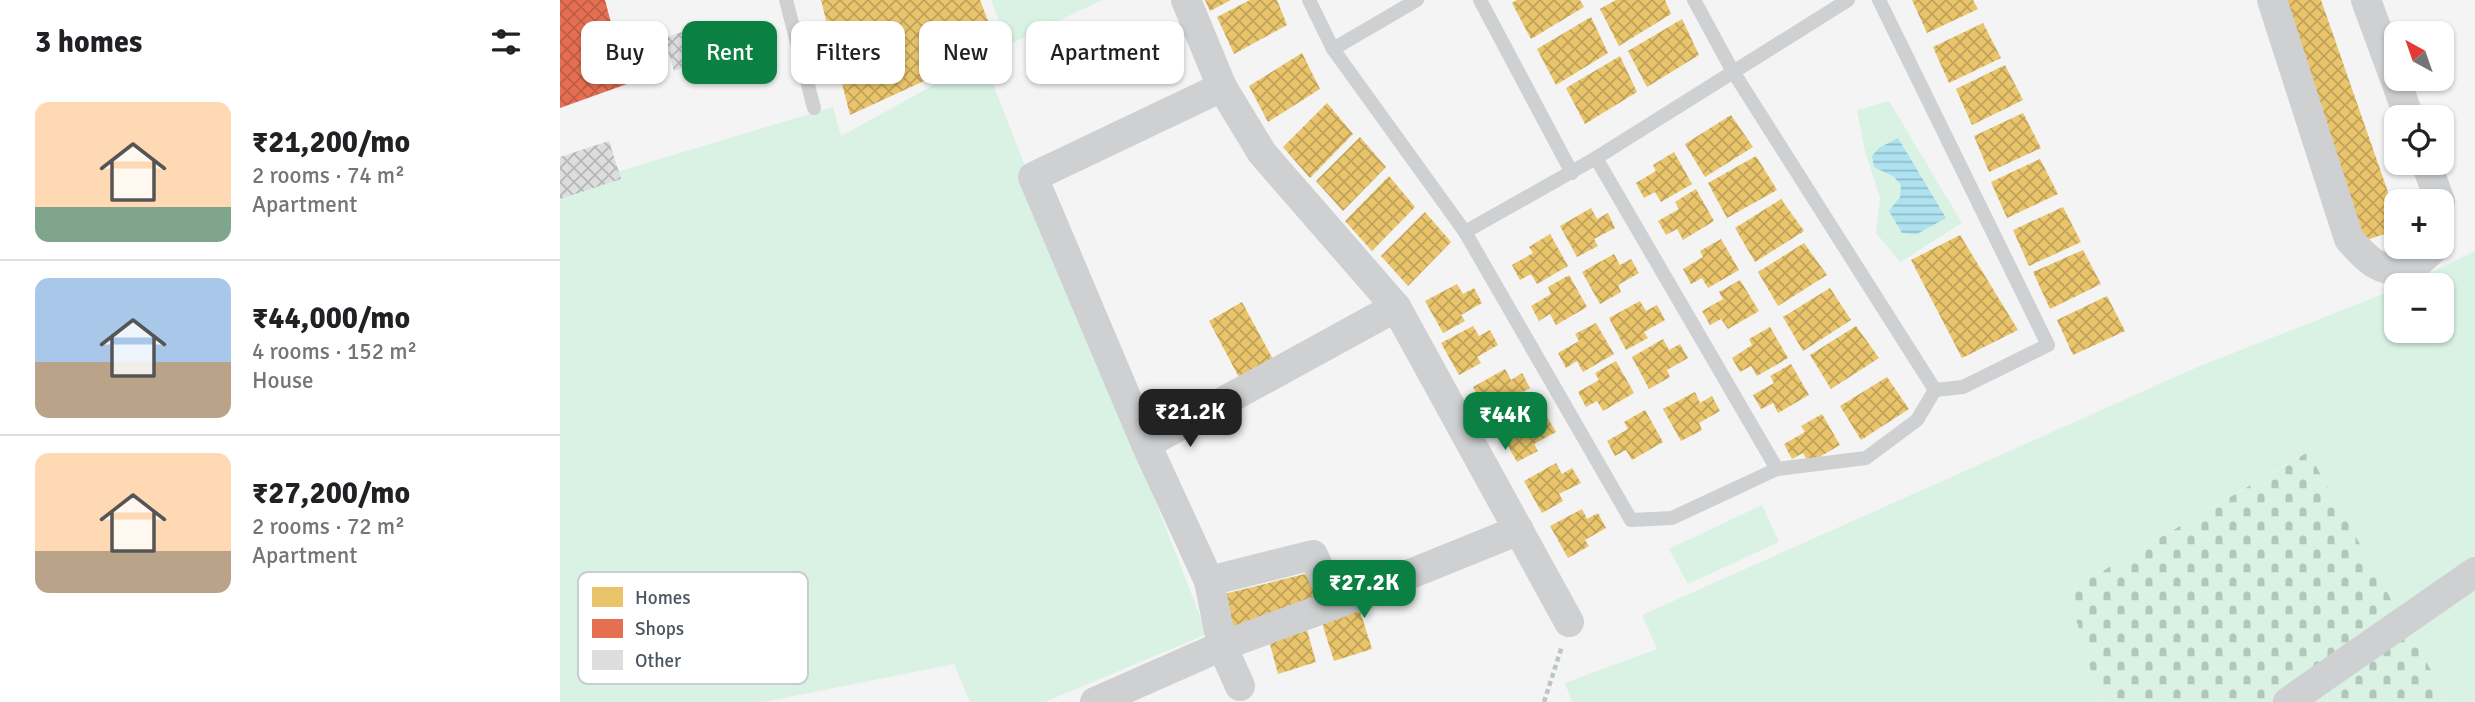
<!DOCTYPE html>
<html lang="en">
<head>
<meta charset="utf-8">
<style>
  body { margin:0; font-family:Signika,sans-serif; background:#f2f2f2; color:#202124; height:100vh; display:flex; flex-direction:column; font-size:26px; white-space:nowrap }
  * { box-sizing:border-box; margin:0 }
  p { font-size:23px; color:#757577 }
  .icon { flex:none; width:38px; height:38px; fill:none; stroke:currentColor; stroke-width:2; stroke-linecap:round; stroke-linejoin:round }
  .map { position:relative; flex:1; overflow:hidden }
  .details { display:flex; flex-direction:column; background:#fff; width:560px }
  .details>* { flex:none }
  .top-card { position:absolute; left:21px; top:21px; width:665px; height:63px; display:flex; gap:14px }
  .needle { width:46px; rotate:320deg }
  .buttons { position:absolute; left:1824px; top:21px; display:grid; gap:14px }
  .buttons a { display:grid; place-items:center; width:70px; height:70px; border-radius:14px; background:#fff; box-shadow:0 2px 5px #0004; font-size:35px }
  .price { position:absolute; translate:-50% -60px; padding:0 16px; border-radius:14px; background:#0b8043; color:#fff; font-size:23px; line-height:46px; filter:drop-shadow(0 2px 4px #0008) }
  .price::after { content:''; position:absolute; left:50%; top:42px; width:21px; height:16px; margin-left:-10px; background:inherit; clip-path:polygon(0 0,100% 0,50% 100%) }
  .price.active { background:#222; color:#fff }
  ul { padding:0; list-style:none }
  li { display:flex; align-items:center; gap:21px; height:175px; padding:0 35px }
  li+li { border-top:2px solid #e0e0e0 }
  li span { display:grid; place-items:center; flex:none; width:196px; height:140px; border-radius:14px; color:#555 }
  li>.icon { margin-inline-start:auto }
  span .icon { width:84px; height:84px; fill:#fffc; stroke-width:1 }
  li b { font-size:30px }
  h2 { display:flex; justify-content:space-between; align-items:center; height:84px; padding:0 35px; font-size:30px }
  .pill { padding:0 24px; border-radius:14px; background:#fff; box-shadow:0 2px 5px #0004; font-size:24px; line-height:63px }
  .pill.active { background:#0b8043; color:#fff }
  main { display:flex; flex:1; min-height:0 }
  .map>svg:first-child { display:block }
</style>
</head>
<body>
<main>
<section class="details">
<h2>3 homes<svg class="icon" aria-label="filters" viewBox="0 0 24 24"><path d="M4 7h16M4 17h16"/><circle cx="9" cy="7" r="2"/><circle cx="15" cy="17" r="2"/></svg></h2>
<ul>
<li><span style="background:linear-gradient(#ffd9b3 75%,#7fa58c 0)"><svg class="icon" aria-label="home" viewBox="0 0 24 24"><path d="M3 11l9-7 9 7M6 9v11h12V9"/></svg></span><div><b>₹21,200/mo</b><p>2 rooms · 74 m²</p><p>Apartment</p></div></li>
<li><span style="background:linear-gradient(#a9c7e8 60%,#b9a48a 0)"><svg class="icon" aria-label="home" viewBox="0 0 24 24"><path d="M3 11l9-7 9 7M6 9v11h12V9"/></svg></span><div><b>₹44,000/mo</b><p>4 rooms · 152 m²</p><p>House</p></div></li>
<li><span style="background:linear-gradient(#ffd9b3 70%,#b9a48a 0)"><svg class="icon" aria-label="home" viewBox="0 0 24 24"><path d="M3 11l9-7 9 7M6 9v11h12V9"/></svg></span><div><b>₹27,200/mo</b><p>2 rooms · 72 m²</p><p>Apartment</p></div></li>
</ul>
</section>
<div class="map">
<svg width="1915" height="702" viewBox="0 0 1915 702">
  <defs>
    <pattern id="cemetery-stones" width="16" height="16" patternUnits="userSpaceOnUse" patternTransform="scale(1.75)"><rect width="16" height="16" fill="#d9f2e3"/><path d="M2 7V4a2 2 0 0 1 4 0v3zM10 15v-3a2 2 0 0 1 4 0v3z" fill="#b2c7bb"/></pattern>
    <pattern id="water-rules" width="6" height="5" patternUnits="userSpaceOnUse" patternTransform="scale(1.75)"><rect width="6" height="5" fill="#aee2f0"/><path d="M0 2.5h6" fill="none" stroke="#90bac6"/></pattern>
    <pattern id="homes-cross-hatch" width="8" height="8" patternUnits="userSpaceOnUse" patternTransform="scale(1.75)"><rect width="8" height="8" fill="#e9c46a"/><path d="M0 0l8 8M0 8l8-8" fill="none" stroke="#bfa25b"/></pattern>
    <pattern id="shops-cross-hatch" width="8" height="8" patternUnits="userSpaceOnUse" patternTransform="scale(1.75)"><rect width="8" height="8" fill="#e76f51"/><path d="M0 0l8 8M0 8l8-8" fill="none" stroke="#bd5e47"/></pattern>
    <pattern id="building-cross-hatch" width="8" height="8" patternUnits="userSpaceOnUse" patternTransform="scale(1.75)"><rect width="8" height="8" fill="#ddddde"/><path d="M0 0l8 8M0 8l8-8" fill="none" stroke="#b5b6b7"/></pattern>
  </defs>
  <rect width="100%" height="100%" fill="#f4f4f4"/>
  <g fill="#d9f2e3">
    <polygon points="431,0 542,0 448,45"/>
    <polygon points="423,58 647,634 485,702 410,702 394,664 204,702 0,702 0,189 273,107 281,136"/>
    <polygon points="1329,101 1402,223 1340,262 1316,233 1320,198 1305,151 1297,110"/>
    <polygon points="1915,251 1915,702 1889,702 1747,452 1508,591 1540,702 1012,702 1005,683 1097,649 1082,615 1640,366 1836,289 1836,331 1881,331 1881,285 1844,285"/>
    <polygon points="1202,505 1219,542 1128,584 1109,549"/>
  </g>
  <polygon fill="url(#cemetery-stones)" points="1748,452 1889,702 1540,702 1508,591"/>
  <polygon fill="url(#water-rules)" points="1338,138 1386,218 1357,234 1342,233 1329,211 1340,197 1341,185 1334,177 1314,167 1312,156 1319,148"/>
  <g fill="url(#homes-cross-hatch)">
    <polygon points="261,0 420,0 438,47 290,115"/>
    <polygon points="645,0 671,0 650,11"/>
    <polygon points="690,0 717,0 727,25 674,54 657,17"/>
    <polygon points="957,0 1020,0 1024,7 971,39 952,3"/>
    <polygon points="1056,0 1105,0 1111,14 1059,46 1040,9"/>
    <polygon points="1352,0 1413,0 1418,9 1367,33"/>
    <polygon points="1721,0 1761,0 1836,215 1836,230 1804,241"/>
    <polygon points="1031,17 1048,53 996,85 977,49"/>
    <polygon points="1122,19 1139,55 1087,87 1068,51"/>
    <polygon points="1423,23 1441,58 1389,83 1373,47"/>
    <polygon points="742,53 760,89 708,122 689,86"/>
    <polygon points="1060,56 1077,92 1025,124 1006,88"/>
    <polygon points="1445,65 1463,100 1412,125 1396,89"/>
    <polygon points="767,103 793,134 750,178 723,147"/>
    <polygon points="1463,113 1481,148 1429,172 1414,136"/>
    <polygon points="1171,115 1193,147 1145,177 1125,144"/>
    <polygon points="800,137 826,167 783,211 756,181"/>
    <polygon points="1114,152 1132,184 1101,202 1095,192 1084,198 1076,183 1096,171 1093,165"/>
    <polygon points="1196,156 1217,190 1167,218 1148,183"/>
    <polygon points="1480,159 1498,194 1447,218 1431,182"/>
    <polygon points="829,176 855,207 812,251 785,221"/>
    <polygon points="1136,189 1154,221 1123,240 1117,229 1106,235 1098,221 1119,209 1115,202"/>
    <polygon points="1221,199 1244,231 1195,262 1175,228"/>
    <polygon points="1503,207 1521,242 1469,266 1453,230"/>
    <polygon points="1031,208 1037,219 1048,213 1055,228 1034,239 1038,246 1017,257 1000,226"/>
    <polygon points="865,212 891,242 848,286 821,256"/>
    <polygon points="990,234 1008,266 977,284 971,274 960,280 952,265 973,253 969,247"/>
    <polygon points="1400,235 1458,330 1402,358 1351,260"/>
    <polygon points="1161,239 1179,270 1148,288 1142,278 1131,284 1123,269 1143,257 1140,251"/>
    <polygon points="1244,243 1267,275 1218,306 1198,272"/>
    <polygon points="1523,250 1541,284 1490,309 1473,272"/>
    <polygon points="1054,254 1060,265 1071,259 1079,273 1058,285 1061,292 1040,304 1022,272"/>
    <polygon points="1009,275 1027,307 996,325 990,314 979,321 971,306 991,294 988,287"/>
    <polygon points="1180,280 1199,311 1168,329 1161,319 1150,325 1142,311 1163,299 1159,292"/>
    <polygon points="897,284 903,294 914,288 922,303 901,315 905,321 883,333 865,301"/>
    <polygon points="1270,288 1291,320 1243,351 1223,317"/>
    <polygon points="1547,296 1565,331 1513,355 1497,320"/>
    <polygon points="1080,301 1086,311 1097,305 1105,320 1084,332 1088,338 1066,350 1049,318"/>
    <polygon points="682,302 715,363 681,381 649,321"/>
    <polygon points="1036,323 1054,354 1023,372 1017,361 1006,368 998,353 1019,341 1015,334"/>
    <polygon points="913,326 919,336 930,330 938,345 917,357 921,363 899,375 881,343"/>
    <polygon points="1296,326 1319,358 1271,389 1250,355"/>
    <polygon points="1210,327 1228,358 1197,376 1191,366 1180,372 1172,358 1192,345 1189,339"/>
    <polygon points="1103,339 1109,350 1120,344 1128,358 1107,370 1110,377 1089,389 1072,357"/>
    <polygon points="1056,361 1074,393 1043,411 1037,401 1026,407 1018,392 1039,380 1035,373"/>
    <polygon points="1231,364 1249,395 1218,413 1213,403 1201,409 1193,395 1214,383 1210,376"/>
    <polygon points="945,369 951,380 962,373 970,388 948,400 952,407 931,419 913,387"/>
    <polygon points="1327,377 1349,409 1301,440 1280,406"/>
    <polygon points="1135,392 1140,403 1152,396 1160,411 1139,423 1142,430 1121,441 1103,409"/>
    <polygon points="1085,410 1103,442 1072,460 1066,450 1055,456 1047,441 1068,429 1064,422"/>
    <polygon points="970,413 976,424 987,417 996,432 974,444 978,451 957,462 939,430"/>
    <polygon points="1262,414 1280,445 1249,463 1243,453 1232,459 1224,444 1245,432 1241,426"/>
    <polygon points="996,463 1002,474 1012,468 1021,483 999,494 1003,501 982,513 964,481"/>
    <polygon points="1022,509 1027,519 1038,513 1046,528 1025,540 1029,546 1008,558 990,526"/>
    <polygon points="757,571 765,606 672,628 664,594"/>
    <polygon points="800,611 812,649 774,661 762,623"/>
    <polygon points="745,623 756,662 718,674 707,633"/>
  </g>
  <polygon fill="url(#shops-cross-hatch)" points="0,0 45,0 67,84 0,108"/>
  <g fill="url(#building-cross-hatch)">
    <polygon points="166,23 178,63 152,72 140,31"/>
    <polygon points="131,29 142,62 114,71 104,38"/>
    <polygon points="49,141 61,179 0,199 0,157"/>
  </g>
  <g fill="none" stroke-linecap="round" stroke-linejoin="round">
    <polyline stroke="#bcc7c4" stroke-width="4.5" stroke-dasharray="5 3.5" stroke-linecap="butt" points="984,702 1002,646"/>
    <g stroke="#ced0d2" stroke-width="14">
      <polyline points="226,0 254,108"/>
      <polyline points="749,0 773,49 905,232 1071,520 1112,518 1217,469 1306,458 1357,420 1375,390 1172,70 1134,0"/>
      <polyline points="920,0 1012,173"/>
      <polyline points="1319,0 1488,345 1403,387 1375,390"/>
      <polyline points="773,49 857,0"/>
      <polyline points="1036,158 1217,469"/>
      <polyline points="905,232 1036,158 1288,0"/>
    </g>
    <g stroke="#ced0d2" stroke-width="30">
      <polyline points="626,0 662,87 702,153 836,307 1009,622"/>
      <path d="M1712 0 1789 239C1808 261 1819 272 1849 271L1875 247"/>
      <polyline points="1806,0 1849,117"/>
      <polyline points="1866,163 1880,201"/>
      <polyline points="586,444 473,177 662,87"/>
      <polyline points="649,581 753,555 776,604 959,530"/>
      <polyline points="680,686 662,646 649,581 586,444 836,307"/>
      <polyline points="535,702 662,646 776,604"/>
      <polyline points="1728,702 1915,572"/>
    </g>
  </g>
  <rect x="18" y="572" width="230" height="112" rx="10" fill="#fff" stroke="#c9ccd0" stroke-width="2"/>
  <rect x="32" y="587" width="31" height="20" fill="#e9c46a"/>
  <rect x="32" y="619" width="31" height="19" fill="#e76f51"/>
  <rect x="32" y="650" width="31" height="20" fill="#ddddde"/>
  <g font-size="19" fill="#4a5661">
    <text x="75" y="604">Homes</text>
    <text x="75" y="635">Shops</text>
    <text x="75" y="667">Other</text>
  </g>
</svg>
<div class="buttons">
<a><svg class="needle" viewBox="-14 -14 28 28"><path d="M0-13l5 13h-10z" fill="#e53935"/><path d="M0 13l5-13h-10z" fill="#757577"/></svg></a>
<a><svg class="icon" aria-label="locate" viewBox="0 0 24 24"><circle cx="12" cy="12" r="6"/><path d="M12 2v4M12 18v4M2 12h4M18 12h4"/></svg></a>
<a>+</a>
<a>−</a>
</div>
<b class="price active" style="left:630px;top:449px">₹21.2K</b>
<b class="price" style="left:945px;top:452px">₹44K</b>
<b class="price" style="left:804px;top:620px">₹27.2K</b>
<div class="top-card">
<a class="pill">Buy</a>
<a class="pill active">Rent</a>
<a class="pill">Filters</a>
<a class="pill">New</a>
<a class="pill">Apartment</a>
</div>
</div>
</main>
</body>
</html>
